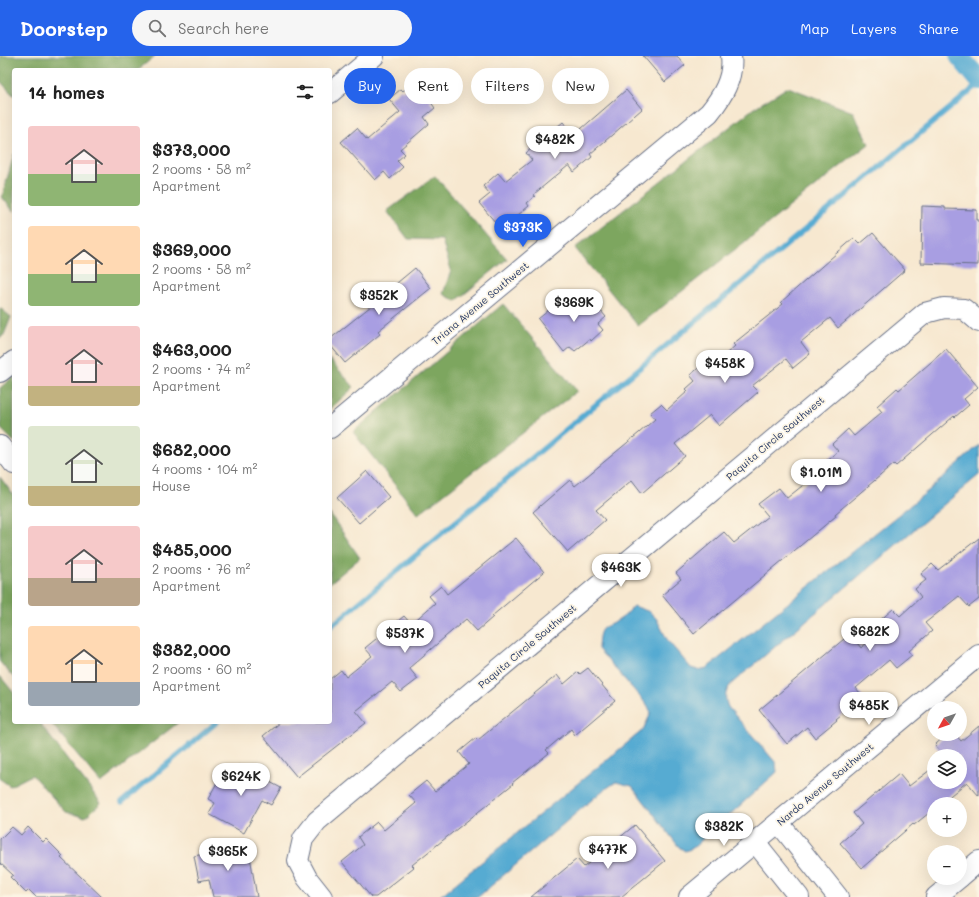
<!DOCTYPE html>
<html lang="en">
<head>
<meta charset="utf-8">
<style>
  body { margin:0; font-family:Mali,sans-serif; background:#f6f6f6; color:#222; height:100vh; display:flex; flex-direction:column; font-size:15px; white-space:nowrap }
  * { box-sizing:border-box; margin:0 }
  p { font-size:13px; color:#767676 }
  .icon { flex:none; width:22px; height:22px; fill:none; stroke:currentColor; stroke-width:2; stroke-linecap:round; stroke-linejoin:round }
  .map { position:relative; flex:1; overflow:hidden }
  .panel { position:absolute; left:12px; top:12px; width:320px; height:656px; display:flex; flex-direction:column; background:#fff; border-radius:4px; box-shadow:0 4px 16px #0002 }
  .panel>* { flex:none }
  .guide { position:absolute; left:344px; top:12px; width:380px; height:36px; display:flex; gap:8px }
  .needle { width:26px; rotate:230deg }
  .buttons { position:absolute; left:927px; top:645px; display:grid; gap:8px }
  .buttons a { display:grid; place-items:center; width:40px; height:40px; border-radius:50%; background:#fff; box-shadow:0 4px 16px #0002; font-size:20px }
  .price { position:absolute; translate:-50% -34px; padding:0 9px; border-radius:14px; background:#fff; color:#222; font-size:13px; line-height:26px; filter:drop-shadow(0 1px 2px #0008) }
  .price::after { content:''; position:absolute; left:50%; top:24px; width:12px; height:9px; margin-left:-6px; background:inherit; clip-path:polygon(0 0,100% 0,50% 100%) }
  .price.current { background:#2563eb; color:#fff }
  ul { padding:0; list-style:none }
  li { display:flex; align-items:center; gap:12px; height:100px; padding:0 16px }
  li span { display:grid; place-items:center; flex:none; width:112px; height:80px; border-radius:4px; color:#555 }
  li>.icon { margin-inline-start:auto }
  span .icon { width:48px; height:48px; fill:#fffc; stroke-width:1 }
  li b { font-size:17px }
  h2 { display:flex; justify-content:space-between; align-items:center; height:48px; padding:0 16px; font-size:17px }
  .tag { padding:0 14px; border-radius:18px; background:#fff; box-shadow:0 4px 16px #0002; font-size:14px; line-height:36px }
  .tag.current { background:#2563eb; color:#fff }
  header { display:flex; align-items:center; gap:24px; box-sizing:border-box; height:56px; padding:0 20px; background:#2563eb; color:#fff }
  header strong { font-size:19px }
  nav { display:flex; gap:22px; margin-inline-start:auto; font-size:14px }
  .search { width:280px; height:36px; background:#f6f6f6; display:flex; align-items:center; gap:10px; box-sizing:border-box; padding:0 14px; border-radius:22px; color:#767676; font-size:15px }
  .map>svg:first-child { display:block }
</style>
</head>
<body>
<header>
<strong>Doorstep</strong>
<div class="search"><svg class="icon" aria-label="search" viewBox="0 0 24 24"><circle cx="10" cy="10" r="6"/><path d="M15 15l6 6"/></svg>Search here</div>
<nav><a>Map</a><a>Layers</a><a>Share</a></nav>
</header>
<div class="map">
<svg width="979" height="841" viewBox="0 0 979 841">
  <rect width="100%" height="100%" fill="#fcf5e5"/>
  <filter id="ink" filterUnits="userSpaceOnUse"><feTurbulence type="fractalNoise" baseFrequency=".025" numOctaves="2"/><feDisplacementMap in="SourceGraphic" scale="8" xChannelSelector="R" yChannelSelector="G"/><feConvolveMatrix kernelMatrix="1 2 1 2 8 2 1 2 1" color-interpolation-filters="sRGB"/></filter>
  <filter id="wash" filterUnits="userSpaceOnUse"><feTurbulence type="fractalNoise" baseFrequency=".012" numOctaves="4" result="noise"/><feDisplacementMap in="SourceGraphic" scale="16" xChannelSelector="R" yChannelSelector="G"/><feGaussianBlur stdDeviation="0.9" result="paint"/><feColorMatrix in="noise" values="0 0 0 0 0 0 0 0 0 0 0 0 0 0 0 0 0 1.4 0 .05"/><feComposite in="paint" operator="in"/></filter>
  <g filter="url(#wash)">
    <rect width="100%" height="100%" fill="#f7e8d0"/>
    <g fill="#7da65e" stroke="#4c6a5e">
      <polygon points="0,0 155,0 138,14 14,14 14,40 0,25"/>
      <polygon points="788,31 853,56 869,88 638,270 575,192 754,52"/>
      <polygon points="14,98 14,156 2,141"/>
      <polygon points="435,120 507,203 456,245 443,238 451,214 442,184 408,183 387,155"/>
      <polygon points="503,248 577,335 418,458 353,376"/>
      <polygon points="0,252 11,261 4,279 0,282"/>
      <polygon points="330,304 354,331 330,353"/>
      <polygon points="14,320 14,386 1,373 0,332"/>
      <polygon points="0,421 14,440 14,622 0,606"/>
      <polygon points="330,458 360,502 330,527"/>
      <polygon points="0,620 14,637 14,666 39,666 101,747 85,761 66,756 32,719 10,730 0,723"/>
      <polygon points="50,666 179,666 101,727"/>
    </g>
    <path fill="#56abd2" stroke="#386d98" d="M979 389V419L731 628C725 636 724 641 728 651L776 707 777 716 693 792 685 795 679 791 632 730 616 726 601 736 478 841H439L643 674 651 657 648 650 598 593C599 565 604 575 623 561 627 559 630 553 634 550L650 556 656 562 668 585 691 612 698 614 707 612 928 435Z"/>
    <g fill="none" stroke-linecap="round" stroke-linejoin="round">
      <g stroke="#56abd2" stroke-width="5.5">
        <polyline points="330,571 979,28"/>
        <polyline points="122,746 217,666"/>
      </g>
      <polyline stroke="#56abd2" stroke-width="20" points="959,0 979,24"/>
    </g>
    <g id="blocks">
      <g fill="#a89ee2">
        <polygon points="643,0 677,0 685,9 665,26"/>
        <polygon points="428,14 444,34 430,45 435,52 424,61 429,68 400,93 405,98 397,105 403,111 390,123 384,116 375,124 341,86 357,72 367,84 400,56 389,43 401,33 403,35"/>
        <polygon points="626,34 642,53 590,98 592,101 574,116 569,109 534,138 535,140 527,147 529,150 501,173 479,147 490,138 483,130 498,117 505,125 532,104 526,97 563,66 574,79"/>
        <polygon points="922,150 945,151 945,153 977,154 977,164 979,164 978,209 921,207"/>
        <polygon points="873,177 905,214 838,272 830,262 801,286 810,298 793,312 786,303 752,330 758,336 719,370 710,359 675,388 685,400 642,437 632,424 596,454 605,464 568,496 533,456 570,424 575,430 639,377 655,363 650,357 661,348 667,354 688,335 686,333 695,325 690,319 706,306 711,311 735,290 733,288 783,248 781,246 854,182 860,188"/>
        <polygon points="415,212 431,232 378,275 380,278 345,307 330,289 330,283 381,242 380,241"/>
        <polygon points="585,236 606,261 598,268 603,274 591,285 590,283 575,295 570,291 564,296 538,263 554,250 560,257"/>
        <polygon points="946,293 978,331 964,343 969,349 955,361 954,360 896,410 894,408 835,458 836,460 694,578 662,539 681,523 676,517 724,476 734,487 768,460 758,448 779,432 787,442 817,418 814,415 838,395 832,388 848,373 854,380 882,356 877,350 897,332 899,334"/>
        <polygon points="367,415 389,441 359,467 337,442"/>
        <polygon points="516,482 544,516 492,560 493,561 477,575 466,563 409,612 418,623 401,636 392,626 356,655 366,667 297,721 263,680 280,666 330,666 330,623 341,614 346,621 372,600 365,592 404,560 411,568 435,547 429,540 441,530 447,538"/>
        <polygon points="979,482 979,543 969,551 959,540 925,567 932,575 909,595 912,599 896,612 889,604 856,632 863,641 836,663 837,664 815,682 807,671 787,688 759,654 850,578 861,592 884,572 878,566 893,553 900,560 921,541 915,533 926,524 921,518 932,508 938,514"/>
        <polygon points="588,612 615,645 575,679 571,673 546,694 549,697 512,727 513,728 412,809 414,811 376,841 371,841 342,806 363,789 358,781 377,766 384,774 416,747 409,739 426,725 435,735 469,708 459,696 476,682 478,684 557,619 564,628 578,616 580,618"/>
        <polygon points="979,670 979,740 967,726 940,748 934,748 934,753 914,769 913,768 862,812 840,787 862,768 853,757 899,718 909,730 934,711 934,726 960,726 960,700 944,700 935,689 947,678 955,678 961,685"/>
        <polygon points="238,709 281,732 271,749 262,744 244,777 209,758 215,747 208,743 219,723 223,725 228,715 233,718"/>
        <polygon points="635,769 665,805 621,841 531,841 577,803 584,811"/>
        <polygon points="12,771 21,779 28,771 43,786 46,783 63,800 61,802 102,841 36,841 29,834 26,837 10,821 13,819 0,807 0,783"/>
        <polygon points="248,789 257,841 213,841 209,823 199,825 194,800"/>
      </g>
    </g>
  </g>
  <g filter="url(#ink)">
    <use href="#blocks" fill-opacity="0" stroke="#687086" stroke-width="1"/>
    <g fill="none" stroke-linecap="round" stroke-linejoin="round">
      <defs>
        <g id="minor">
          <polyline points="330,37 374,0"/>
          <polyline points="0,316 14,305"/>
          <path d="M330 372 709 57C722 41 734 22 731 0"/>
          <polyline points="0,390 14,408"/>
          <polyline points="779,767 838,841"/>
          <polyline points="755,786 799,841"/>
          <polyline points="960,821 979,805"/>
          <polyline points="322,841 307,822 298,805 303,783 317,765 925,257 944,252 964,253 979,266"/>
          <polyline points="689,841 979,599"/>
          <polyline points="936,841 959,822"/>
        </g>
      </defs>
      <use href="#minor" stroke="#687086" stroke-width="22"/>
      <use href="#minor" stroke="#fff" stroke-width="20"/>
    </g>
  </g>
  <g text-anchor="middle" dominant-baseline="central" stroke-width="3.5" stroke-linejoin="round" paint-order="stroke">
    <g font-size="10" fill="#1b2f5e" stroke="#fcf5e5">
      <text transform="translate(480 247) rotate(-40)">Triana Avenue Southwest</text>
      <text transform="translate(775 382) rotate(-40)">Paquita Circle Southwest</text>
      <text transform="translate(527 590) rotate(-40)">Paquita Circle Southwest</text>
      <text transform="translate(825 728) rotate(-40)">Nardo Avenue Southwest</text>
    </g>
  </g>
</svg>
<div class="buttons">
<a><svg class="needle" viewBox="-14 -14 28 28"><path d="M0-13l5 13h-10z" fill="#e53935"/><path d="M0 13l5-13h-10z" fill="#767676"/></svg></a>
<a><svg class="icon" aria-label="layers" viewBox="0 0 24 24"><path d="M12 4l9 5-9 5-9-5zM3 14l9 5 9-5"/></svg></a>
<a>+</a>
<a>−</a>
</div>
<b class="price" style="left:555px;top:104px">$482K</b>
<b class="price current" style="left:523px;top:192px">$373K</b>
<b class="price" style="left:379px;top:260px">$352K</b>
<b class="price" style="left:574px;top:267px">$369K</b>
<b class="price" style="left:725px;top:328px">$458K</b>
<b class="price" style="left:821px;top:437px">$1.01M</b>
<b class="price" style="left:621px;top:532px">$463K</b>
<b class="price" style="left:870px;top:596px">$682K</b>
<b class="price" style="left:405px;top:598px">$537K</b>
<b class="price" style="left:869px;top:670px">$485K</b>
<b class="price" style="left:241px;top:741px">$624K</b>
<b class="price" style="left:724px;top:791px">$382K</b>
<b class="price" style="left:608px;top:814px">$477K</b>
<b class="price" style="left:228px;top:816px">$365K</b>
<div class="guide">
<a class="tag current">Buy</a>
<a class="tag">Rent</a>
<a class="tag">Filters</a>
<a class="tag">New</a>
</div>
<section class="panel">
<h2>14 homes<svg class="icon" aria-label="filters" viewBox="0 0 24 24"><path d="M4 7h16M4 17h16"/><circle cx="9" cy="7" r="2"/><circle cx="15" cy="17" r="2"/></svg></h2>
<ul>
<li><span style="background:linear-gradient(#f6c9c9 60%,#8fb573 0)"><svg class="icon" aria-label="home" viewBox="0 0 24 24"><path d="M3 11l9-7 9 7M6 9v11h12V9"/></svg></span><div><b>$373,000</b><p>2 rooms · 58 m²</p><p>Apartment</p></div></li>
<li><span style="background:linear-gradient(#ffd9b3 60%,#8fb573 0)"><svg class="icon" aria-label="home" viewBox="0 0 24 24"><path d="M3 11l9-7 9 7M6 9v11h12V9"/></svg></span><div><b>$369,000</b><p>2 rooms · 58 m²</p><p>Apartment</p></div></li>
<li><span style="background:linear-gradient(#f6c9c9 75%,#c2b280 0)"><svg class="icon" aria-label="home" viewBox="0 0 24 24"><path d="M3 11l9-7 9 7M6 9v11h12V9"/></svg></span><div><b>$463,000</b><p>2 rooms · 74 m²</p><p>Apartment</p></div></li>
<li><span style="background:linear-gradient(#dfe7d0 75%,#c2b280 0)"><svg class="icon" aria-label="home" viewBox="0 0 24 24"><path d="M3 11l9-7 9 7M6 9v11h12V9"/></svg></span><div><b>$682,000</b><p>4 rooms · 104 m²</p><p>House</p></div></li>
<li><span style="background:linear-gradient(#f6c9c9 65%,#b9a48a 0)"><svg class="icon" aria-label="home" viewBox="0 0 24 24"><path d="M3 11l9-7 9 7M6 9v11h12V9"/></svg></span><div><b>$485,000</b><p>2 rooms · 76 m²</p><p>Apartment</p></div></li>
<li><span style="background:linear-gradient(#ffd9b3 70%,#9aa5b1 0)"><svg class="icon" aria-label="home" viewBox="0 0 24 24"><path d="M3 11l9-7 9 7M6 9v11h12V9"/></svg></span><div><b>$382,000</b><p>2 rooms · 60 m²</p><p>Apartment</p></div></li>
</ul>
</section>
</div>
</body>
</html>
